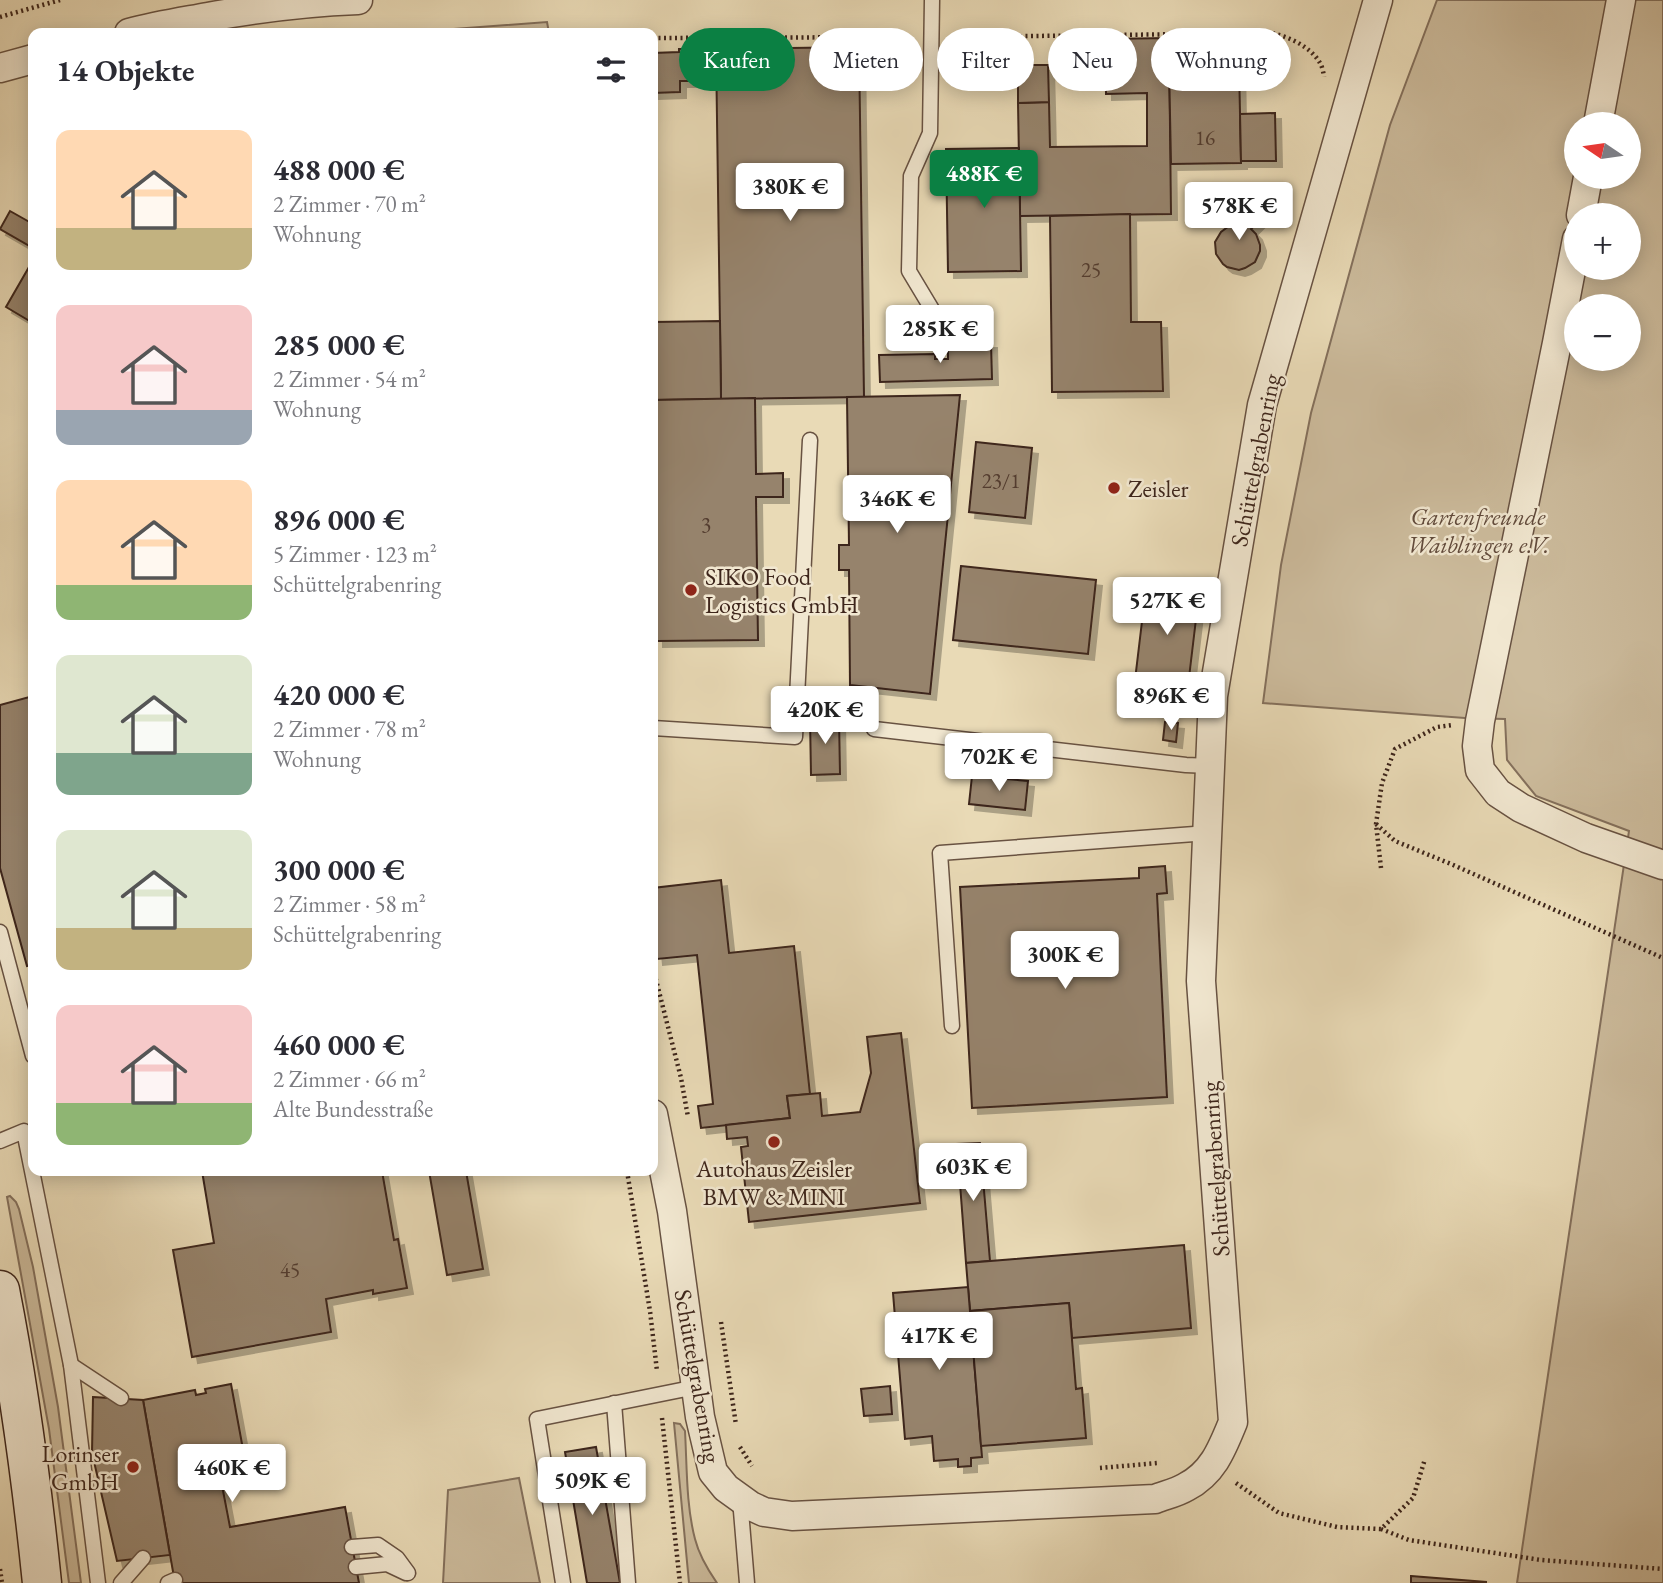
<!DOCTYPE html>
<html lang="de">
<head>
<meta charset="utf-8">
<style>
  body { margin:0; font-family:"EB Garamond",serif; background:#f7f7f7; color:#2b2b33; height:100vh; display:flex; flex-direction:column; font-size:26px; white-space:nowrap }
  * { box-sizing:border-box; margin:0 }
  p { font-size:23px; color:#7c7c81 }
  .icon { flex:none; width:38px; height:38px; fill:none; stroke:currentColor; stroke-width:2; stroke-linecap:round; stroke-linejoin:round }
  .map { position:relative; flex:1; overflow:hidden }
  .details { position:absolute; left:28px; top:28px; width:630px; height:1148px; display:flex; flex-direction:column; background:#fff; border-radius:14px; box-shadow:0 4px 18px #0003 }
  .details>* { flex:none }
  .banner { position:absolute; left:679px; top:28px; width:665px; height:63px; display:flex; gap:14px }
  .needle { width:46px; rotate:283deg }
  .fabs { position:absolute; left:1564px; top:112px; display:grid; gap:14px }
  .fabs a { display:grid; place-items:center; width:77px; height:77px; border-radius:50%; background:#fff; box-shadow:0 4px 18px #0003; font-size:35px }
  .price { position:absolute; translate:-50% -60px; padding:0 16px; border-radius:7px; background:#fff; color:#222; font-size:23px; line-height:46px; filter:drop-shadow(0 2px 4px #0008) }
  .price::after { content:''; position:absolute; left:50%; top:42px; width:21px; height:16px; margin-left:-10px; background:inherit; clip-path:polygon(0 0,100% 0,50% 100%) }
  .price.on { background:#0b8043; color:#fff }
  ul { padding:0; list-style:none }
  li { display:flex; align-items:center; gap:21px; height:175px; padding:0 28px }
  li span { display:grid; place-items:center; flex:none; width:196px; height:140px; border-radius:14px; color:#555 }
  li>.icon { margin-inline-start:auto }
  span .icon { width:84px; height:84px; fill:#fffc; stroke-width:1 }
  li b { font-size:30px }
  h2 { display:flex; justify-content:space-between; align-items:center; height:84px; padding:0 28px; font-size:30px }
  .pill { padding:0 24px; border-radius:32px; background:#fff; box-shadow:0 4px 18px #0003; font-size:24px; line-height:63px }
  .pill.on { background:#0b8043; color:#fff }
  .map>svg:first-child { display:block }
</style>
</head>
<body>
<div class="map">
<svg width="1663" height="1583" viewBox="0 0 1663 1583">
  <defs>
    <filter id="shadow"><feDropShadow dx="6" dy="6" stdDeviation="0" flood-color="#0004"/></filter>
  </defs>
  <rect width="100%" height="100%" fill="#e9dab6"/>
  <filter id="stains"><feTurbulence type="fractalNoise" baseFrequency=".00286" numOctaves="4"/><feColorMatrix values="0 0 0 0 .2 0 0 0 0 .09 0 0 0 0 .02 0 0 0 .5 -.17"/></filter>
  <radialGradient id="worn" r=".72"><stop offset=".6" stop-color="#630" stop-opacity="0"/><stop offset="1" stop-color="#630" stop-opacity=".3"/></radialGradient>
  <g fill="#ccbb9c" stroke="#84705c" stroke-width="2" fill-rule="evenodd">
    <path d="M1437 0H1663V1583H1517L1629 831 1536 796 1507 760 1505 719 1465 718 1263 703 1281 565 1311 413 1390 125ZM1577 124H1629V177H1577ZM1577 215H1629V268H1577ZM1577 306H1629V359H1577Z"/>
    <polygon points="547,22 549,33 400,33"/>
    <polygon points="10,1196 16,1202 19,1209 33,1267 58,1407 81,1583 69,1583 49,1429 7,1197"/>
    <path d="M674 1423 680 1424 685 1431C687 1466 686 1505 695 1539 699 1555 708 1570 717 1583H689Z"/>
    <polygon points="519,1478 540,1583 443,1583 448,1490"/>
  </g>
  <g fill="#96836c" stroke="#3d251b" stroke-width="2" filter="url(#shadow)">
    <polygon points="1169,38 1171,214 1020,216 1018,103 1049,102 1050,147 1147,146 1147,93 1106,94 1105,39"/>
    <polygon points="859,47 864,397 721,399 716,49"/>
    <polygon points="679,49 716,49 717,81 680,81 680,92 653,93 653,53 679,52"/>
    <polygon points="1239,64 1241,163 1171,164 1169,65"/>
    <polygon points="1018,65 1048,65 1049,102 1018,103"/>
    <polygon points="1275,113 1276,161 1241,161 1240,114"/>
    <polygon points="1019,148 1021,271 948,272 946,149"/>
    <polygon points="10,211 33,224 33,248 0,229"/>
    <polygon points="1262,213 1262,218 1251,229 1256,234 1260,245 1260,251 1255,262 1245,268 1239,270 1227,267 1223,264 1216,254 1215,242 1221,232 1229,226 1228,214"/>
    <polygon points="1130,214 1131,322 1161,322 1163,391 1052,392 1050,216"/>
    <polygon points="33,260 33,323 6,307"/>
    <polygon points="720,321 721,399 653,400 653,322"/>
    <polygon points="991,342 992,379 880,382 879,355 935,354 935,359 948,359 948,343"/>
    <polygon points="960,395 930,694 850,685 849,570 839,570 839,545 849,545 847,397"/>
    <polygon points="755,398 756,474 783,473 783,497 756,497 758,640 657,641 656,573 653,574 653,548 656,548 655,500 653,500 653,475 655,475 654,400"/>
    <polygon points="976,442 1032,448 1025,518 969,512"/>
    <polygon points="961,566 1096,580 1088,654 953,640"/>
    <polygon points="1146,588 1199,594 1188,686 1135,680"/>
    <polygon points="33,696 33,965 27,966 0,868 0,705"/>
    <polygon points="839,717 840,774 811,775 810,718"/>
    <polygon points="1165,722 1178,723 1176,742 1163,740"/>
    <polygon points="972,776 1028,781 1025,810 969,804"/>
    <polygon points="1165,866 1167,893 1157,894 1167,1097 972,1108 960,887 1139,878 1139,868"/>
    <polygon points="721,880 729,953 794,946 810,1094 787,1096 790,1118 701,1128 698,1106 713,1104 697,955 657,959 653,919 653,888"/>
    <polygon points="901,1033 920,1203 749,1222 741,1147 748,1146 747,1137 727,1139 726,1125 790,1118 787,1096 820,1093 822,1116 860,1112 871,1073 867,1037"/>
    <polygon points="980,1143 990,1261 966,1263 957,1144"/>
    <polygon points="202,1171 382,1171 394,1240 398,1239 407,1288 373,1294 373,1290 326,1299 331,1332 192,1357 173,1250 214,1243"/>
    <polygon points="429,1171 466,1171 483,1269 447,1275"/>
    <polygon points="1184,1245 1191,1328 1072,1338 1069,1303 970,1311 966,1263"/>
    <polygon points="968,1287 982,1457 971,1458 971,1466 958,1467 958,1459 934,1461 932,1436 905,1439 893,1293"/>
    <polygon points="1069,1303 1076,1389 1082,1388 1086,1438 981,1446 970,1311"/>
    <polygon points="231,1384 247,1471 220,1475 230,1527 345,1507 359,1583 175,1583 143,1400 195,1390 196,1395 206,1393 205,1389"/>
    <polygon points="890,1386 892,1414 864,1416 861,1389"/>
    <polygon points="93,1397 143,1400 170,1555 117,1561 92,1453"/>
    <polygon points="596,1447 620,1583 587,1583 565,1452"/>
    <polygon points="1411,1576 1486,1582 1486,1583 1411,1583"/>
  </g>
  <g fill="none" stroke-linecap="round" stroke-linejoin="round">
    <defs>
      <g id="lane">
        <polyline points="932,0 930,133 911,176 909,271 939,321 970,320"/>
        <polyline points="653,728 795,737 810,440"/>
        <polyline points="874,729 1186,765 1210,766"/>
        <polyline points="0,932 33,1056"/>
        <polyline points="952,1026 940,853 1208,833"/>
        <polyline points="0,1141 24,1131 71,1365 98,1583"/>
        <polyline points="71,1365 121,1398"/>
        <polyline points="614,1403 628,1583"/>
        <polyline points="740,1499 747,1583"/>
        <polyline points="352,1547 378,1545 397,1558 408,1573"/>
        <polyline points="356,1567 387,1564 406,1573"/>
        <polyline points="121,1583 143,1558"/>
        <polyline points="168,1583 175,1580"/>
        <polyline points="563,1583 537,1419 696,1387"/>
      </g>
      <g id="street">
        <path d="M129 33C155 26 181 22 208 17 258 8 307 2 358 0"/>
        <polyline points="0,68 33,59"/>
        <polyline points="1598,124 1621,0"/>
        <polyline points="1581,215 1588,177"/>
        <polyline points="1577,239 1557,343 1480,721 1477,746 1480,770 1498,793 1521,808 1586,838 1663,865"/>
        <path d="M653 1114 672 1211 700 1417 713 1472 726 1488 751 1506 764 1512 792 1516 1155 1499C1165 1495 1176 1493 1186 1487 1213 1473 1222 1449 1233 1422L1201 981 1213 696 1262 405 1378 0"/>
      </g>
      <path id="secondary" d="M0 1290C19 1387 32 1485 42 1583"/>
    </defs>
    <use href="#lane" stroke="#685242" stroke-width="17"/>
    <use href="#street" stroke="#685242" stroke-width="31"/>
    <use href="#secondary" stroke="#3d251b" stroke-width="41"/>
    <g stroke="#3d251b" stroke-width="4.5" stroke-dasharray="2 3.5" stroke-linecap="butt">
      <polyline points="0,17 60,0"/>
      <path d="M954 37 1272 33C1290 37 1313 48 1321 65 1322 66 1324 75 1324 77"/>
      <polyline points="653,38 911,37"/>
      <polyline points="1376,824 1395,841 1451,864 1663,958"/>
      <polyline points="1381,868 1376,824 1382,783 1395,749 1437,727 1452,725"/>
      <polyline points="653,968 681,1078 688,1117"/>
      <polyline points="627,1171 650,1311 657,1371"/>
      <polyline points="721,1322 736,1425"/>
      <polyline points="662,1418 680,1583"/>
      <polyline points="740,1447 752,1466"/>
      <polyline points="1100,1468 1158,1463"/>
      <polyline points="1236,1483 1279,1513 1337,1527 1381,1529 1413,1498 1425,1459"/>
      <polyline points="1381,1529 1409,1540 1541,1560 1663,1569"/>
      <polyline points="0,1569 2,1583"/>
    </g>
    <use href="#lane" stroke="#f1e7d0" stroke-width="14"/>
    <use href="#street" stroke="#f1e7d0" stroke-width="28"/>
    <use href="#secondary" stroke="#f1e7d0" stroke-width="38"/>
  </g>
  <g fill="#8f2418" stroke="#f1e7d0" stroke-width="2.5">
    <circle cx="1114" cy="488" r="7"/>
    <circle cx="691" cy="590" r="7"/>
    <circle cx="774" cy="1142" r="7"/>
    <circle cx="133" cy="1467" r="7"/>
  </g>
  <g text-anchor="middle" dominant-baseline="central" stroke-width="5" stroke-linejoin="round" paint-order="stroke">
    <g font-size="21" fill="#533c2f">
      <text x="1205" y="137">16</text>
      <text x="1091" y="269">25</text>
      <text x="1001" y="480">23/1</text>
      <text x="706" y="524">3</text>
      <text x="290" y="1269">45</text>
    </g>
    <g font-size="24" fill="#3d251b" stroke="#f1e7d0">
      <text transform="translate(1255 460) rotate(-79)">Schüttelgrabenring</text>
      <text transform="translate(1215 1169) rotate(-94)">Schüttelgrabenring</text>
      <text transform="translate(698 1376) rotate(80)">Schüttelgrabenring</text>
    </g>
    <g font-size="24" fill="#3d251b" stroke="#f1e7d0" text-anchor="start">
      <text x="1128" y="488">Zeisler</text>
      <text x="705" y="576">SIKO Food<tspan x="705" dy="28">Logistics GmbH</tspan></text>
      <text x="774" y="1168" text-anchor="middle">Autohaus Zeisler<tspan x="774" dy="28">BMW &amp; MINI</tspan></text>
      <text x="119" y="1453" text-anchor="end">Lorinser<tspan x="119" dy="28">GmbH</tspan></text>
    </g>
    <g font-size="24" font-style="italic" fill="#614a3b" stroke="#f1e7d0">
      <text x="1478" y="516">Gartenfreunde<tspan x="1478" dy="28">Waiblingen e.V.</tspan></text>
    </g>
  </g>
  <rect width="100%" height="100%" filter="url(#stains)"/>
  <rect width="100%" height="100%" fill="url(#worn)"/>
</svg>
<div class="fabs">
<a><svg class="needle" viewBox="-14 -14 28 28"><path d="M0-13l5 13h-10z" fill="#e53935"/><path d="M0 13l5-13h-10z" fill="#7c7c81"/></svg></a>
<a>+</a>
<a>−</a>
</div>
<b class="price on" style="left:984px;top:210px">488K €</b>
<b class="price" style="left:790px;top:223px">380K €</b>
<b class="price" style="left:1239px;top:242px">578K €</b>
<b class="price" style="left:940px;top:365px">285K €</b>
<b class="price" style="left:897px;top:535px">346K €</b>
<b class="price" style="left:1167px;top:637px">527K €</b>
<b class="price" style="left:1171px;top:732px">896K €</b>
<b class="price" style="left:825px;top:746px">420K €</b>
<b class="price" style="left:999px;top:793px">702K €</b>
<b class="price" style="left:1065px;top:991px">300K €</b>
<b class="price" style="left:973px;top:1203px">603K €</b>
<b class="price" style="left:939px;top:1372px">417K €</b>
<b class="price" style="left:232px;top:1504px">460K €</b>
<b class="price" style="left:592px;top:1517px">509K €</b>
<div class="banner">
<a class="pill on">Kaufen</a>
<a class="pill">Mieten</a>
<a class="pill">Filter</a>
<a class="pill">Neu</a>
<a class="pill">Wohnung</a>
</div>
<section class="details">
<h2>14 Objekte<svg class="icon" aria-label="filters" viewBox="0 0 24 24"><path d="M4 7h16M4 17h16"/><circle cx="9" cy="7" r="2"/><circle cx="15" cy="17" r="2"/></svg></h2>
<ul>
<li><span style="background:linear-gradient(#ffd9b3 70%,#c2b280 0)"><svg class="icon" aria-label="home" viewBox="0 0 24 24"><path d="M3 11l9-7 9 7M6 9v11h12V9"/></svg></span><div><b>488 000 €</b><p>2 Zimmer · 70 m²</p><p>Wohnung</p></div></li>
<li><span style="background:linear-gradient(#f6c9c9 75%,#9aa5b1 0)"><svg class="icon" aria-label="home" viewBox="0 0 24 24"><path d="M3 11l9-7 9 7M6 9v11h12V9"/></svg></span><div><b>285 000 €</b><p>2 Zimmer · 54 m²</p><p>Wohnung</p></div></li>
<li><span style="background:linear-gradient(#ffd9b3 75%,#8fb573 0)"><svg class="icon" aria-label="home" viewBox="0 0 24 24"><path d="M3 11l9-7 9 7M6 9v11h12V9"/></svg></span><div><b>896 000 €</b><p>5 Zimmer · 123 m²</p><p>Schüttelgrabenring</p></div></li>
<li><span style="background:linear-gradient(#dfe7d0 70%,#7fa58c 0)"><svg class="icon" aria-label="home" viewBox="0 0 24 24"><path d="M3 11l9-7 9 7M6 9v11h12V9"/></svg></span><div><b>420 000 €</b><p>2 Zimmer · 78 m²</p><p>Wohnung</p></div></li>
<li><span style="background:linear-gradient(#dfe7d0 70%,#c2b280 0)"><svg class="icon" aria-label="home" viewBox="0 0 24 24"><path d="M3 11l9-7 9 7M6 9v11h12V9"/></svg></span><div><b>300 000 €</b><p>2 Zimmer · 58 m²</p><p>Schüttelgrabenring</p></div></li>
<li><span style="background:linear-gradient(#f6c9c9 70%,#8fb573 0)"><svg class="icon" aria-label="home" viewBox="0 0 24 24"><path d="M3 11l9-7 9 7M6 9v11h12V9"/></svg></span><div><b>460 000 €</b><p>2 Zimmer · 66 m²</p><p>Alte Bundesstraße</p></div></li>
</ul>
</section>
</div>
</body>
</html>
